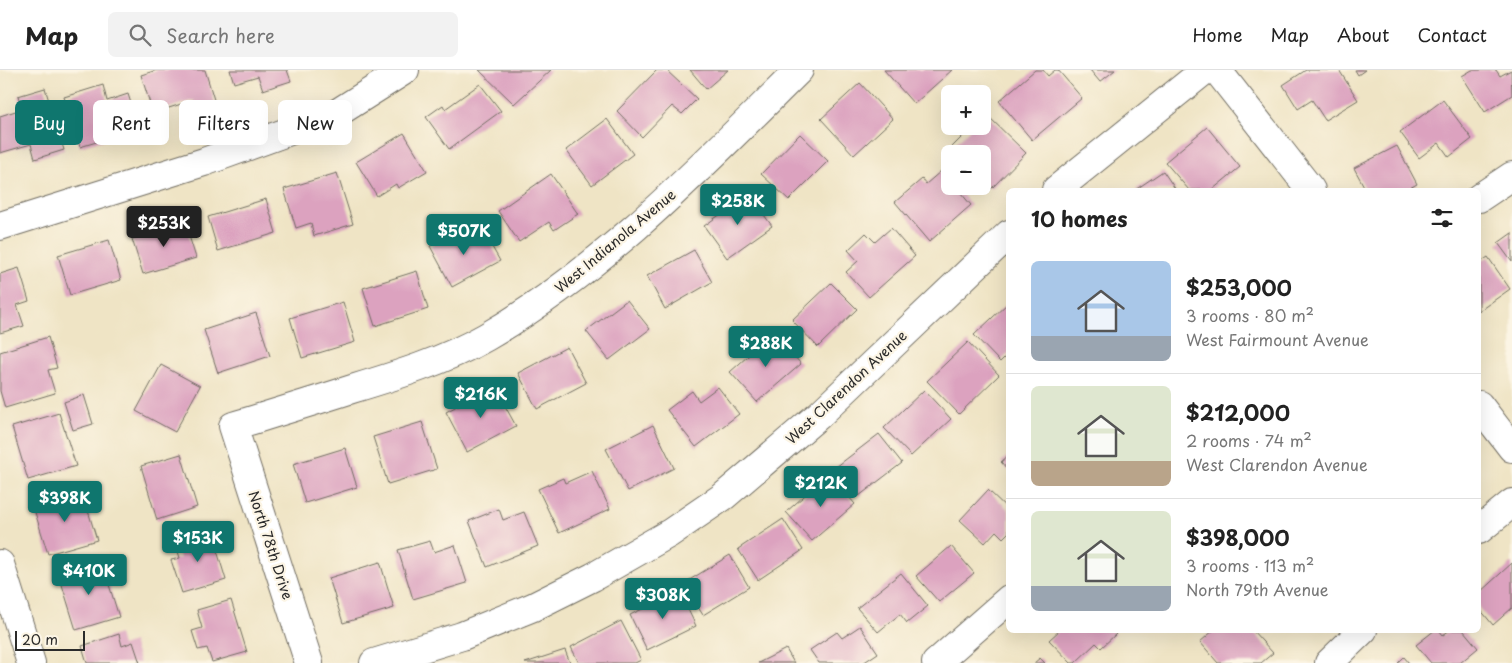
<!DOCTYPE html>
<html lang="en">
<head>
<meta charset="utf-8">
<style>
  body { margin:0; font-family:"Playpen Sans",sans-serif; background:#f2f2f2; color:#222; height:100vh; display:flex; flex-direction:column; font-size:19px; white-space:nowrap }
  * { box-sizing:border-box; margin:0 }
  p { font-size:16px; color:#767676 }
  .icon { flex:none; width:28px; height:28px; fill:none; stroke:currentColor; stroke-width:2; stroke-linecap:round; stroke-linejoin:round }
  .map { position:relative; flex:1; overflow:hidden }
  .drawer { position:absolute; left:1006px; top:118px; width:475px; height:445px; display:flex; flex-direction:column; background:#fff; border-radius:8px; box-shadow:0 5px 20px #0002 }
  .drawer>* { flex:none }
  .banner { position:absolute; left:15px; top:30px; width:475px; height:45px; display:flex; gap:10px }
  .tools { position:absolute; left:941px; top:15px; display:grid; gap:10px }
  .tools a { display:grid; place-items:center; width:50px; height:50px; border-radius:8px; background:#fff; box-shadow:0 5px 20px #0002; font-size:25px }
  .scale { position:absolute; left:15px; bottom:12px; width:70px; box-sizing:border-box; padding-left:5px; border:2px solid #2b2b2b; border-top:0; font-size:14px; line-height:18px; white-space:nowrap; color:#2b2b2b; -webkit-text-stroke:4px #fcf5e5; paint-order:stroke }
  .price { position:absolute; translate:-50% -42px; padding:0 11px; border-radius:5px; background:#0f766e; color:#fff; font-size:16px; line-height:32px; filter:drop-shadow(0 1px 2px #0008) }
  .price::after { content:''; position:absolute; left:50%; top:30px; width:15px; height:11px; margin-left:-8px; background:inherit; clip-path:polygon(0 0,100% 0,50% 100%) }
  .price.selected { background:#222; color:#fff }
  ul { padding:0; list-style:none }
  li { display:flex; align-items:center; gap:15px; height:125px; padding:0 25px }
  li+li { border-top:1px solid #e0e0e0 }
  li span { display:grid; place-items:center; flex:none; width:140px; height:100px; border-radius:8px; color:#555 }
  li>.icon { margin-inline-start:auto }
  span .icon { width:60px; height:60px; fill:#fffc; stroke-width:1 }
  li b { font-size:21px }
  h2 { display:flex; justify-content:space-between; align-items:center; height:60px; padding:0 25px; font-size:21px }
  .pill { padding:0 18px; border-radius:8px; background:#fff; box-shadow:0 5px 20px #0002; font-size:18px; line-height:45px }
  .pill.selected { background:#0f766e; color:#fff }
  header { display:flex; align-items:center; gap:30px; box-sizing:border-box; height:70px; padding:0 25px; background:#fff; border-bottom:1px solid #e0e0e0 }
  header strong { font-size:24px }
  nav { display:flex; gap:28px; margin-inline-start:auto; font-size:18px }
  .search { width:350px; height:45px; background:#f2f2f2; display:flex; align-items:center; gap:12px; box-sizing:border-box; padding:0 18px; border-radius:8px; color:#767676; font-size:19px }
  .map>svg:first-child { display:block }
</style>
</head>
<body>
<header>
<strong>Map</strong>
<div class="search"><svg class="icon" aria-label="search" viewBox="0 0 24 24"><circle cx="10" cy="10" r="6"/><path d="M15 15l6 6"/></svg>Search here</div>
<nav><a>Home</a><a>Map</a><a>About</a><a>Contact</a></nav>
</header>
<div class="map">
<svg width="1512" height="593" viewBox="0 0 1512 593">
  <rect width="100%" height="100%" fill="#fcf5e5"/>
  <filter id="ink" filterUnits="userSpaceOnUse"><feTurbulence type="fractalNoise" baseFrequency=".02" numOctaves="2"/><feDisplacementMap in="SourceGraphic" scale="10" xChannelSelector="R" yChannelSelector="G"/><feConvolveMatrix kernelMatrix="1 2 1 2 8 2 1 2 1" color-interpolation-filters="sRGB"/></filter>
  <filter id="wash" filterUnits="userSpaceOnUse"><feTurbulence type="fractalNoise" baseFrequency=".0096" numOctaves="4" result="noise"/><feDisplacementMap in="SourceGraphic" scale="20" xChannelSelector="R" yChannelSelector="G"/><feGaussianBlur stdDeviation="1.12" result="paint"/><feColorMatrix in="noise" values="0 0 0 0 0 0 0 0 0 0 0 0 0 0 0 0 0 1.4 0 .05"/><feComposite in="paint" operator="in"/></filter>
  <g filter="url(#wash)">
    <rect width="100%" height="100%" fill="#efe4c5"/>
    <g id="blocks">
      <g fill="#dca2bf">
        <polygon points="157,0 205,0 215,33 197,39 194,30 153,43 141,5"/>
        <polygon points="230,0 287,0 291,11 263,20 258,6 234,13"/>
        <polygon points="479,0 551,0 514,34"/>
        <polygon points="657,0 666,0 697,29 682,44 672,36 642,67 617,41"/>
        <polygon points="690,0 728,0 706,19"/>
        <polygon points="884,0 952,0 914,34"/>
        <polygon points="1035,0 1043,0 1048,6 1055,0 1058,0 1082,28 1032,70 999,31"/>
        <polygon points="1090,0 1115,0 1100,12"/>
        <polygon points="1306,0 1339,0 1358,30 1325,50 1312,30 1298,39 1283,15"/>
        <polygon points="1355,0 1365,0 1358,5"/>
        <polygon points="1472,0 1496,0 1500,6 1511,0 1512,25 1485,42 1462,6"/>
        <polygon points="860,13 893,49 854,85 821,49"/>
        <polygon points="480,14 501,41 449,79 426,47 443,35 445,39"/>
        <polygon points="103,15 107,31 128,24 139,59 80,77 64,27"/>
        <polygon points="45,18 64,80 35,89 31,74 0,83 0,46 22,39 18,26"/>
        <polygon points="1443,30 1472,69 1449,87 1439,73 1419,88 1400,62"/>
        <polygon points="985,43 1026,83 991,119 982,111 982,84 955,84 950,79 973,56 982,56 982,46"/>
        <polygon points="607,49 633,84 592,115 566,80"/>
        <polygon points="1207,57 1240,97 1212,120 1189,120 1165,92"/>
        <polygon points="404,63 427,101 398,118 396,114 377,126 356,92"/>
        <polygon points="800,64 828,91 789,130 761,104"/>
        <polygon points="1397,76 1417,114 1406,120 1366,120 1354,98"/>
        <polygon points="941,101 950,111 950,116 955,116 971,135 929,172 895,132 922,109 926,114"/>
        <polygon points="1163,101 1176,120 1135,120"/>
        <polygon points="337,103 353,154 314,166 311,153 296,158 284,119"/>
        <polygon points="551,104 578,144 554,160 549,152 519,172 498,141"/>
        <polygon points="749,124 772,156 727,188 704,156"/>
        <polygon points="266,129 276,163 218,181 208,147"/>
        <polygon points="185,153 196,188 143,204 132,169"/>
        <polygon points="891,158 915,186 869,227 846,202 858,191 848,180 866,163 875,172"/>
        <polygon points="460,159 465,170 483,161 500,191 452,217 430,176"/>
        <polygon points="1512,163 1512,192 1498,173"/>
        <polygon points="109,170 121,210 70,225 58,185"/>
        <polygon points="694,180 712,212 665,239 647,206"/>
        <polygon points="1488,187 1510,219 1479,241 1479,193"/>
        <polygon points="19,198 29,231 17,235 24,256 0,263 0,204"/>
        <polygon points="417,201 428,239 375,256 363,218"/>
        <polygon points="831,213 857,239 818,277 792,250"/>
        <polygon points="627,230 650,259 609,290 586,261"/>
        <polygon points="343,232 355,272 302,288 290,248"/>
        <polygon points="1009,232 1009,283 1000,292 974,265"/>
        <polygon points="256,243 270,286 218,303 204,260"/>
        <polygon points="774,263 801,294 757,332 730,302"/>
        <polygon points="48,267 57,298 48,300 55,323 5,338 0,321 0,282"/>
        <polygon points="968,272 999,305 959,344 927,311"/>
        <polygon points="567,277 586,313 537,339 518,303"/>
        <polygon points="161,295 200,316 175,362 136,341"/>
        <polygon points="494,316 516,356 467,382 446,342"/>
        <polygon points="718,317 739,344 696,377 667,340 692,321 699,331"/>
        <polygon points="924,320 951,349 911,386 884,358"/>
        <polygon points="84,325 93,354 73,360 64,332"/>
        <polygon points="59,343 76,396 28,410 12,357"/>
        <polygon points="422,352 437,399 388,414 373,367"/>
        <polygon points="653,355 674,398 628,421 606,379"/>
        <polygon points="879,364 902,393 859,426 836,397"/>
        <polygon points="345,378 357,417 305,433 293,394"/>
        <polygon points="181,384 197,437 157,450 141,396"/>
        <polygon points="1009,385 1009,401 1001,392"/>
        <polygon points="592,401 610,439 559,463 538,419 563,408 565,413"/>
        <polygon points="829,404 855,434 812,471 786,442"/>
        <polygon points="988,420 1009,440 1009,462 1003,468 996,461 985,473 960,450"/>
        <polygon points="82,421 97,470 48,484 33,436"/>
        <polygon points="499,439 503,450 524,442 538,476 487,497 469,451"/>
        <polygon points="783,449 803,480 758,510 738,479"/>
        <polygon points="211,461 226,510 182,523 171,490 180,488 175,472"/>
        <polygon points="430,471 434,482 455,475 467,513 413,529 398,480"/>
        <polygon points="951,476 974,503 939,532 916,506"/>
        <polygon points="730,485 749,517 703,545 683,514"/>
        <polygon points="102,492 119,547 76,560 59,505"/>
        <polygon points="380,492 394,538 343,553 329,508"/>
        <polygon points="1512,493 1512,538 1493,555 1479,538 1479,523"/>
        <polygon points="901,503 928,536 907,553 900,544 878,562 857,538"/>
        <polygon points="679,521 696,556 647,580 630,545"/>
        <polygon points="231,530 247,582 212,592 207,578 198,580 192,561 202,558 197,540"/>
        <polygon points="621,551 641,590 635,593 579,593 571,577"/>
        <polygon points="860,556 878,583 863,593 819,593 810,580 837,562 842,568"/>
        <polygon points="1060,560 1112,560 1116,564 1101,578 1096,573 1075,593 1071,593 1049,570"/>
        <polygon points="1214,560 1252,560 1273,583 1261,593 1218,593 1200,572"/>
        <polygon points="1435,560 1439,560 1443,565 1450,560 1463,560 1478,578 1460,593 1431,593 1416,575"/>
        <polygon points="119,564 122,576 133,572 140,593 87,593 82,576"/>
        <polygon points="786,579 794,593 758,593"/>
        <polygon points="565,580 570,593 525,593"/>
        <polygon points="1404,587 1409,593 1398,593"/>
        <polygon points="1040,588 1045,593 1034,593"/>
      </g>
    </g>
  </g>
  <g filter="url(#ink)">
    <use href="#blocks" fill-opacity="0" stroke="#706c61" stroke-width="1"/>
    <g fill="none" stroke-linecap="round" stroke-linejoin="round">
      <defs>
        <g id="minor">
          <polyline points="1217,0 1311,120"/>
          <polyline points="1056,120 1205,0"/>
          <polyline points="1479,128 1512,106"/>
          <polyline points="0,156 204,92 334,45 405,0"/>
          <polyline points="1479,335 1512,378"/>
          <polyline points="1479,460 1512,433"/>
          <polyline points="0,494 31,593"/>
          <path d="M309 593 233 356C272 344 312 332 352 319 398 305 444 291 486 267 605 198 702 96 799 0"/>
          <polyline points="374,593 462,566 533,537 593,507 670,463 724,426 819,345 1009,164"/>
          <polyline points="936,593 1009,529"/>
          <polyline points="1329,593 1363,560"/>
        </g>
      </defs>
      <use href="#minor" stroke="#706c61" stroke-width="30"/>
      <use href="#minor" stroke="#fff" stroke-width="28"/>
    </g>
  </g>
  <g text-anchor="middle" dominant-baseline="central" stroke-width="4.5" stroke-linejoin="round" paint-order="stroke">
    <g font-size="14" fill="#2b2b2b" stroke="#fcf5e5">
      <text transform="translate(615 171) rotate(-40)">West Indianola Avenue</text>
      <text transform="translate(846 317) rotate(-43)">West Clarendon Avenue</text>
      <text transform="translate(271 475) rotate(72)">North 78th Drive</text>
    </g>
  </g>
</svg>
<div class="tools">
<a>+</a>
<a>−</a>
</div>
<div class="scale">20 m</div>
<b class="price" style="left:738px;top:156px">$258K</b>
<b class="price selected" style="left:164px;top:178px">$253K</b>
<b class="price" style="left:464px;top:186px">$507K</b>
<b class="price" style="left:766px;top:298px">$288K</b>
<b class="price" style="left:481px;top:349px">$216K</b>
<b class="price" style="left:821px;top:438px">$212K</b>
<b class="price" style="left:65px;top:453px">$398K</b>
<b class="price" style="left:198px;top:493px">$153K</b>
<b class="price" style="left:89px;top:526px">$410K</b>
<b class="price" style="left:663px;top:550px">$308K</b>
<div class="banner">
<a class="pill selected">Buy</a>
<a class="pill">Rent</a>
<a class="pill">Filters</a>
<a class="pill">New</a>
</div>
<section class="drawer">
<h2>10 homes<svg class="icon" aria-label="filters" viewBox="0 0 24 24"><path d="M4 7h16M4 17h16"/><circle cx="9" cy="7" r="2"/><circle cx="15" cy="17" r="2"/></svg></h2>
<ul>
<li><span style="background:linear-gradient(#a9c7e8 75%,#9aa5b1 0)"><svg class="icon" aria-label="home" viewBox="0 0 24 24"><path d="M3 11l9-7 9 7M6 9v11h12V9"/></svg></span><div><b>$253,000</b><p>3 rooms · 80 m²</p><p>West Fairmount Avenue</p></div></li>
<li><span style="background:linear-gradient(#dfe7d0 75%,#b9a48a 0)"><svg class="icon" aria-label="home" viewBox="0 0 24 24"><path d="M3 11l9-7 9 7M6 9v11h12V9"/></svg></span><div><b>$212,000</b><p>2 rooms · 74 m²</p><p>West Clarendon Avenue</p></div></li>
<li><span style="background:linear-gradient(#dfe7d0 75%,#9aa5b1 0)"><svg class="icon" aria-label="home" viewBox="0 0 24 24"><path d="M3 11l9-7 9 7M6 9v11h12V9"/></svg></span><div><b>$398,000</b><p>3 rooms · 113 m²</p><p>North 79th Avenue</p></div></li>
</ul>
</section>
</div>
</body>
</html>
